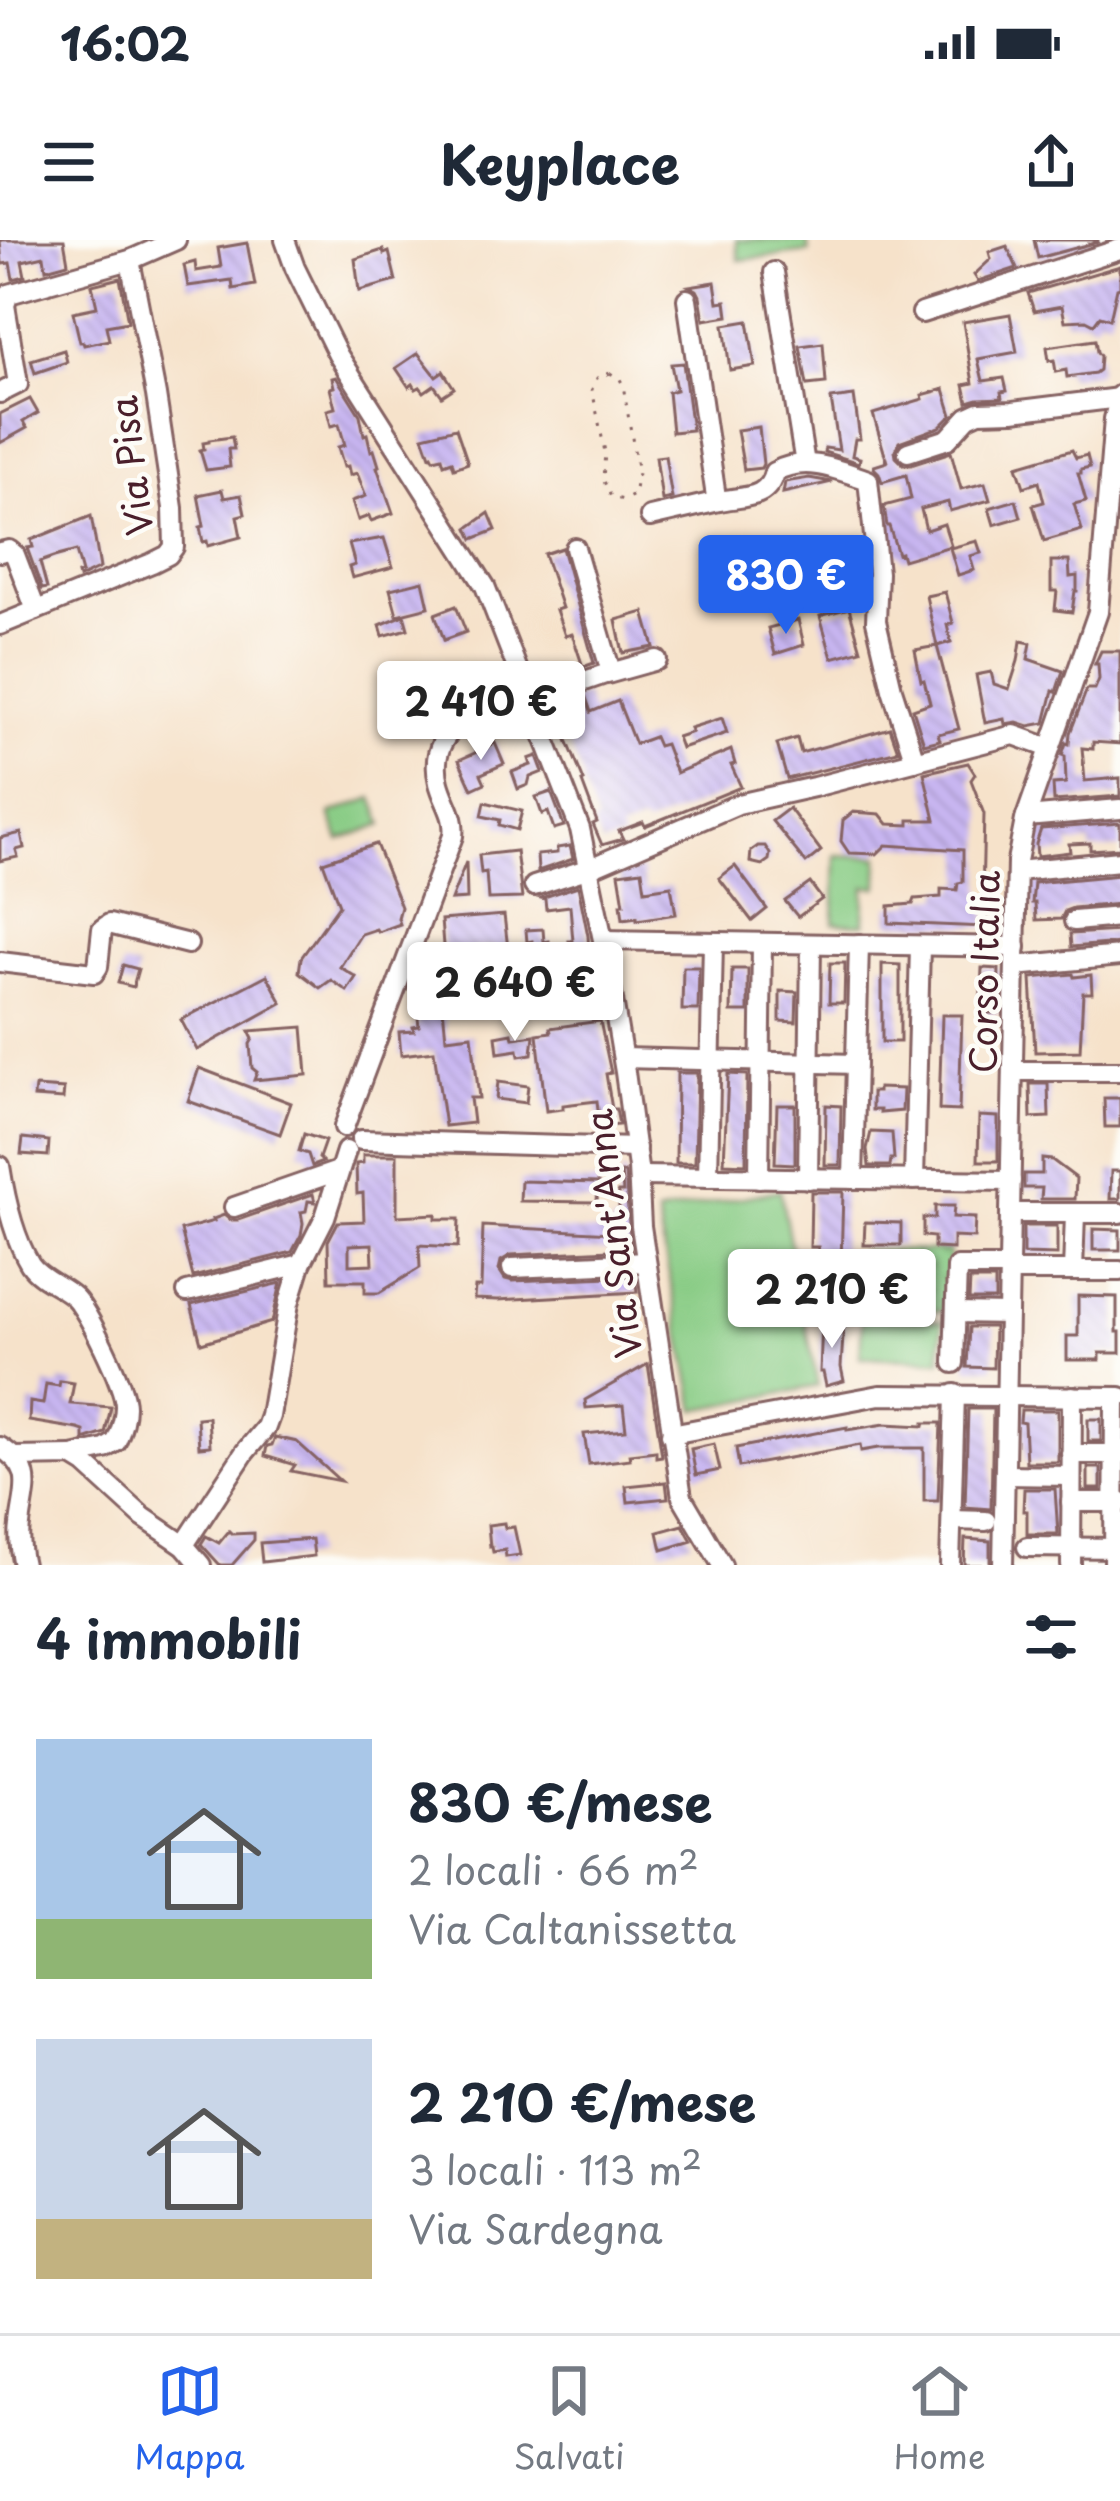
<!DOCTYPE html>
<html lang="it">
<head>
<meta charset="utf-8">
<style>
  body { margin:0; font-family:"Playpen Sans",sans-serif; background:#f6f6f7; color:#1f2937; height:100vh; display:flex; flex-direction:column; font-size:45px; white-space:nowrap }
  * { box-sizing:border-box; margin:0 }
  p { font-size:39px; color:#747a83 }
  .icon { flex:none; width:66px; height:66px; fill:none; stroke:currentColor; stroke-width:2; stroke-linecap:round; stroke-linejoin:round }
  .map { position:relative; height:1325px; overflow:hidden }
  .panel { display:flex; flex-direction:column; background:#fff; flex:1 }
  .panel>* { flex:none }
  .price { position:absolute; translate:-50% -102px; padding:0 27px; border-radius:12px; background:#fff; color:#222; font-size:39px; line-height:78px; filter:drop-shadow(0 3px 6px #0008) }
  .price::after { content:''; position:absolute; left:50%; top:72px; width:36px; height:27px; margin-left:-18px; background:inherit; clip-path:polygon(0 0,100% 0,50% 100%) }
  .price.on { background:#2563eb; color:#fff }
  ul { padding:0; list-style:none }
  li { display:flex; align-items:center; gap:36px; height:300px; padding:0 36px }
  li span { display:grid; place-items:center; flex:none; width:336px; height:240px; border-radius:0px; color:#555 }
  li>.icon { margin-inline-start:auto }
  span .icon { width:144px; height:144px; fill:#fffc; stroke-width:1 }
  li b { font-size:51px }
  h2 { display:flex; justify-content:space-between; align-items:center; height:144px; padding:0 36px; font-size:51px }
  .status { display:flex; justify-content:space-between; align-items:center; height:84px; padding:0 60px; background:#fff; direction:ltr }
  .status svg { height:33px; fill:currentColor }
  header { display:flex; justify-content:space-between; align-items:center; height:156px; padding:0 36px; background:#fff; font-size:54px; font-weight:700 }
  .tabs { display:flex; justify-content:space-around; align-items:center; height:168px; border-top:3px solid #e0e1e3; background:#fff; font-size:33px; color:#747a83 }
  .tabs a { display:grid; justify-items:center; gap:6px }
  .tabs .on { color:#2563eb }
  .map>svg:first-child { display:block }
</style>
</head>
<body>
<div class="status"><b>16:02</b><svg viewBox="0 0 49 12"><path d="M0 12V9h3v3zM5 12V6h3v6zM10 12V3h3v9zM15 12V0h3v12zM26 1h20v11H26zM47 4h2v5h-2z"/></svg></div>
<header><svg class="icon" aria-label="menu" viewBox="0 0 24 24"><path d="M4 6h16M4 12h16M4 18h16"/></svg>Keyplace<svg class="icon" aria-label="share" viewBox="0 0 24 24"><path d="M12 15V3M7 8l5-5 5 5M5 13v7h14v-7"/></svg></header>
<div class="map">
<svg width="1120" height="1325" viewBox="0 0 1120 1325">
  <defs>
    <pattern id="park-dots" width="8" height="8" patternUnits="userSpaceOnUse" patternTransform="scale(3)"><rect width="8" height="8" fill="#89cc85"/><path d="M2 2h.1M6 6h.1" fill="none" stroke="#72a56d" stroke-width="1.8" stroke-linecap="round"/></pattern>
    <pattern id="building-back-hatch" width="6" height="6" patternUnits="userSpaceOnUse" patternTransform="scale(3)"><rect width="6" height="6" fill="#c8b6f1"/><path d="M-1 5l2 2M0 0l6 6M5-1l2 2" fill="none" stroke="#ad9ccf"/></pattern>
  </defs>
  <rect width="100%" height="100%" fill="#fdfcf7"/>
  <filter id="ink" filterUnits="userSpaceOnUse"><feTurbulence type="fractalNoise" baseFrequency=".00833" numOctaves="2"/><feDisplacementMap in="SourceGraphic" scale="24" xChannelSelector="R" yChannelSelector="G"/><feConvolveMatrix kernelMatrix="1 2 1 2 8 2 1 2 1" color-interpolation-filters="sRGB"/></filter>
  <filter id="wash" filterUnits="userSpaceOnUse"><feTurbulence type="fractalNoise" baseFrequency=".004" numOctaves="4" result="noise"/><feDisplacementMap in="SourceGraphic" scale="48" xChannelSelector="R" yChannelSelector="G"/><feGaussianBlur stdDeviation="2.7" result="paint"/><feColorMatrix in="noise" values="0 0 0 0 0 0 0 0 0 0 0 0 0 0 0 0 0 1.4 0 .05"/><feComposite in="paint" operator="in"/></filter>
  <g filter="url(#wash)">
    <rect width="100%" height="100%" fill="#f6e2ca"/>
    <polygon fill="url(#park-dots)" stroke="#6a7658" stroke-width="3" points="861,1010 949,1011 947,1071 859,1069"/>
    <g fill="#89cc85" stroke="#6a7658" stroke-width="3">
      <polygon points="736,0 807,0 809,12 739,20"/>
      <polygon points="373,558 383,584 340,600 330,574"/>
      <polygon points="836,615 879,617 878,647 865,647 864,684 834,683"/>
      <polygon points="780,950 818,1146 696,1170 657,974"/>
      <polygon points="862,1079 942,1081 941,1120 860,1117"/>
    </g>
    <g id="blocks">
      <g fill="url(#building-back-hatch)" fill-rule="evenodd">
        <polygon points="0,0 64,0 68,23 46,29 44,16 22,21 25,36 13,39 10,23 2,24"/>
        <polygon points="1034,0 1098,0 1098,2 1038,18"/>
        <polygon points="247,3 255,45 233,49 232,40 188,46 184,25 195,22 196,31 221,27 218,8"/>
        <polygon points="1007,6 1017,28 978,41 974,35 991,19 989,12"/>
        <polygon points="383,10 384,14 389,12 396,41 359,51 355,19"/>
        <polygon points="1120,26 1120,47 1117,48 1110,79 1100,76 1094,84 1086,80 1065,81 1062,66 1034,71 1028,53"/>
        <polygon points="120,38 128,82 106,86 109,100 84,105 83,102 80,102 73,72 97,67 92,45"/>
        <polygon points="715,42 718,62 726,61 728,76 704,80 700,56 697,50 689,46"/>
        <polygon points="1010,74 1017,112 978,119 983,141 1004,138 1007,151 1001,152 1002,158 978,159 968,162 964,145 973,143 963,82"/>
        <polygon points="748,81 755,126 730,130 724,85"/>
        <polygon points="1095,100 1097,112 1100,116 1099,130 1095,133 1067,137 1066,130 1056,132 1054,120 1049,121 1047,107"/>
        <polygon points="823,103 826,143 807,145 800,106"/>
        <polygon points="64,110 67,122 35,133 31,120"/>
        <polygon points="418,113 436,136 443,131 454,148 442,156 434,145 424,152 420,147 416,149 413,144 409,147 396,128"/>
        <polygon points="683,123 692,190 672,192 668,152 676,150 671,124"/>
        <polygon points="336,137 360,175 364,195 367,194 371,211 374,210 379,226 377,227 393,273 371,281 369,276 358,280 352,261 366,256 357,233 350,235 348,226 344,227 338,207 345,205 339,184 331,186 327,170 335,168 330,148 334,147 332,138"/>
        <polygon points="944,149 952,175 940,187 899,202 895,210 896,217 904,225 911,225 951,212 961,249 985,243 990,260 950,271 948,262 921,269 926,290 944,284 951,306 903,320 901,313 898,314 889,286 887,286 884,266 911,259 906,235 882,242 879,233 874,228 874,226 887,222 873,174 923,159 922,155"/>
        <polygon points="854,156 860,199 855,199 852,216 860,218 859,223 824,212 825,208 839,210 831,159"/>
        <polygon points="30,159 38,173 23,182 27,188 0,203 0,174"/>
        <polygon points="759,187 763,224 761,228 744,230 737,190"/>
        <polygon points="456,188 468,223 454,228 452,221 444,224 442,217 434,219 432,215 430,216 423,196"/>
        <polygon points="232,197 234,209 228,209 230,227 206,230 200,210 204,209 203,203 209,202 209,200"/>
        <polygon points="1072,210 1076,218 1087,215 1090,227 1081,229 1081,233 1078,233 1086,261 1074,264 1082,290 1044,301 1033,265 1044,262 1039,242 1024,247 1017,226"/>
        <polygon points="665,216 672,258 662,260 656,217"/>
        <polygon points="809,238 832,242 783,253 785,242"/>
        <polygon points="222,250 224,258 241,255 245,274 237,276 241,297 208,306 207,301 203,302 200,287 204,286 198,255"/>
        <polygon points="1016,260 1021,277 994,285 989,268"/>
        <polygon points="489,273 496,290 473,299 468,288"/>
        <polygon points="91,276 100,328 79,338 78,334 82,333 76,311 54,317 40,322 47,348 42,349 27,308 33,307 31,300"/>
        <polygon points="384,298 393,327 352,338 349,327 355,325 349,304"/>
        <polygon points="977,301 981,313 970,316 974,330 958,335 950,308"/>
        <polygon points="562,308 594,423 583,427 572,394 565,396 556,370 562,368 544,314"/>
        <polygon points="1051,321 1069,321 1070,337 1077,336 1077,351 1075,351 1072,372 1055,370 1057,351 1051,351"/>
        <polygon points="423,341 429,367 397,375 390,349"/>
        <polygon points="945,352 953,383 947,385 951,402 937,406 926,356"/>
        <polygon points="456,366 466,392 444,400 435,374"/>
        <polygon points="849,368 861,410 832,418 820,376"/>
        <polygon points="644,372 654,407 623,413 616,380"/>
        <polygon points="404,375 408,389 383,396 380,385"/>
        <polygon points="798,380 804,405 775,414 768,388"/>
        <polygon points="1021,401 1031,403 1028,419 1063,431 1056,452 1053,451 1045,483 1029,486 1017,482 1005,484 1004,479 985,483 976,435 991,432 994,444 1009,449 1018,421"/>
        <polygon points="937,406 959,489 938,494 940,500 924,504 913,469 930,463 924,440 921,441 915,410"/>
        <polygon points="1101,411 1120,411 1120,504 1093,502 1093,509 1082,508 1085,541 1120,538 1120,556 1054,561 1053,544 1066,543 1065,516 1062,515 1066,503 1069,504 1070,493 1087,449 1095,449 1099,439 1098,424 1095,424"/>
        <polygon points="585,455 591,472 618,461 635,504 654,497 658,506 665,504 676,533 731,510 735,524 731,525 741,547 645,586 643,582 619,591 623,599 602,605 593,584 597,582 582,542 584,541 553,466"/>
        <polygon points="722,478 727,493 681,508 677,497 692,492 690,488"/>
        <polygon points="890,488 898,511 787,539 777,504 797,498 801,513"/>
        <polygon points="483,499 487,507 495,503 504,524 481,534 485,543 472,549 459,520 477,512 473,503"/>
        <polygon points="537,516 543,532 530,537 528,545 518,549 512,532 531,525 529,519"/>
        <polygon points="968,523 975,534 971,540 984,574 982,657 988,657 986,687 889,683 889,666 913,664 915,659 941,657 941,649 957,650 958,643 963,642 963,610 886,605 877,614 849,613 841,601 843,580 853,572 880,574 888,584 909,585 909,580 935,580 924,533"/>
        <polygon points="551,552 564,586 554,589 548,572 542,574 536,557"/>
        <polygon points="485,562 522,571 517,590 499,585 500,580 482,576"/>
        <polygon points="789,568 821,611 806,623 772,581"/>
        <polygon points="1120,583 1120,608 1090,610 1090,603 1069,604 1070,612 1037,616 1036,604 1041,589"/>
        <polygon points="21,593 24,608 16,610 18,617 0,621 0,598"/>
        <polygon points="376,604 401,667 398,678 400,684 378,692 376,689 361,694 340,727 356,737 347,751 331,740 320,748 299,732 301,718 339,665 323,622"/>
        <polygon points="570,606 573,619 538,631 537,615 557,613 557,608"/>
        <polygon points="758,606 765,606 770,614 769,620 762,625 750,622 751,611"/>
        <polygon points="516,611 522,658 488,659 486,632 481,633 479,615"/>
        <polygon points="466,622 467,659 451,660"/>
        <polygon points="735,626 767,669 752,681 719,638"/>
        <polygon points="642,630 645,650 671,646 676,674 637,680 637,677 623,679 621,664 624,664 619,633"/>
        <polygon points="1120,635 1120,664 1073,668 1065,671 1061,679 1036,680 1035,663 1032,663 1034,643"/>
        <polygon points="810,643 822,659 798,677 785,661"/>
        <polygon points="578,646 588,696 590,732 595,732 599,756 574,761 569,701 573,701 570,666 546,669 545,659 541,658"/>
        <polygon points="504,675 509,717 496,718 495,707 473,709 474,720 453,722 453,718 444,718 441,680"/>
        <polygon points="543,689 544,702 549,701 555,763 550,764 550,767 533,768 529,728 535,728 532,701 527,702 526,690"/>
        <polygon points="1120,691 1120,703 1071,707 1070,694"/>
        <polygon points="830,723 845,723 844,763 829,763"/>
        <polygon points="882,724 900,725 900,802 882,802"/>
        <polygon points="123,725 138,729 133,747 118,743"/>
        <polygon points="683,727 699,727 698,770 682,770"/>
        <polygon points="982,728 999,729 998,773 980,773"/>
        <polygon points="732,729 748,729 748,772 731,772"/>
        <polygon points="1073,734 1074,737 1091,735 1092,753 1083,753 1080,811 1035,812 1031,738"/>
        <polygon points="267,735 282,763 197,810 181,780"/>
        <polygon points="511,736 513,758 484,760 484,763 443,768 446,798 472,795 479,858 470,858 473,883 445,886 434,811 401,815 399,792 414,791 413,787 419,786 414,743"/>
        <polygon points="780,751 797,752 796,782 780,781"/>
        <polygon points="942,775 962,775 959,871 939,870"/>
        <polygon points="600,781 611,833 606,834 612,869 616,869 619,885 600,887 597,861 563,865 563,869 546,871 537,794 551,792 550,788"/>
        <polygon points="303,787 307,835 254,840 257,832 252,828 250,804 253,799 249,791"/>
        <polygon points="512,793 513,798 534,795 532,814 519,816 518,810 498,813 496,796"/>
        <polygon points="199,828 291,863 280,894 188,861"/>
        <polygon points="677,833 697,833 695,923 676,923"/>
        <polygon points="728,834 747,835 746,924 724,923"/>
        <polygon points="498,842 528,846 526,863 496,859"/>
        <polygon points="1030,844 1048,844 1049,877 1031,878"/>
        <polygon points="35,847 64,849 63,859 34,857"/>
        <polygon points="878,848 903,849 902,871 880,873 880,870 872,870 872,852 878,852"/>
        <polygon points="1104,858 1120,858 1120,887 1105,887"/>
        <polygon points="777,865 795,865 795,924 775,923"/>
        <polygon points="826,865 841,866 840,925 825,925"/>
        <polygon points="979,876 998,877 998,921 978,921"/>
        <polygon points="871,892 892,893 894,919 891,919 890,926 869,926 867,909"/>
        <polygon points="304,894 325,901 319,918 323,922 312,926 308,914 299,911"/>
        <polygon points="23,898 49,901 48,916 21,914"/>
        <path d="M363 915H397V976L436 974V979H459L458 1007 419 1005 420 1028 379 1053H365V1041H329L328 1001 338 982 364 981 363 953 357 954 356 924 363 923ZM372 1004 373 1024 349 1025V1005Z"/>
        <polygon points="1042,919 1052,920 1076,938 1075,959 1041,959 1042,948 1024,948 1024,934 1042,934"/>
        <polygon points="1111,931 1120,931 1120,959 1110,959"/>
        <polygon points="621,933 625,933 631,1009 511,1015 501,1021 499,1030 505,1039 513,1041 635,1036 637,1052 498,1060 474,1059 475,1047 481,1047 483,986 612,993 612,983 620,982 618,952 623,952"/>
        <polygon points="521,941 598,943 597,962 520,961"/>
        <polygon points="811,952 843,952 841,1024 848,1024 847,1059 816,1058 818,1007 810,1007"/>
        <polygon points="313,954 315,962 308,961 306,971 301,972 303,983 301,995 292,1012 193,1037 181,990 214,981 213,979 224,975 230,980 238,980"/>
        <polygon points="935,966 954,966 953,977 975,978 974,998 953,997 953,1009 934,1008 934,997 923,996 923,978 935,978"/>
        <polygon points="865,982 901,983 901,1005 864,1005"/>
        <polygon points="1023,986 1057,986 1057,1015 1023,1014"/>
        <polygon points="1093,989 1120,990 1120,1010 1093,1010"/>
        <polygon points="970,1040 995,1040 995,1060 969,1060"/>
        <polygon points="281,1043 272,1082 201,1103 191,1065"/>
        <polygon points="1078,1056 1117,1057 1117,1092 1120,1092 1120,1113 1100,1113 1100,1120 1067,1120 1067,1096 1078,1096"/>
        <polygon points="822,1080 844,1081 841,1127 844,1141 826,1146 823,1132 820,1132"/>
        <polygon points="969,1087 994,1087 993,1128 967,1127"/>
        <polygon points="648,1124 662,1216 656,1217 656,1211 629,1214 630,1219 589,1224 584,1194 626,1190 623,1165 586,1168 585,1160"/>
        <polygon points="60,1141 74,1143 70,1164 111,1167 105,1193 84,1200 84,1191 78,1189 29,1181 30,1162 43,1164 46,1144 59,1146"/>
        <polygon points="968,1169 993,1169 991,1269 965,1267"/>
        <polygon points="1021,1170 1058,1170 1058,1222 1026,1222 1024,1183 1020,1182"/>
        <polygon points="208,1177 210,1206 199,1207 197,1178"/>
        <rect x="1088" y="1179" width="13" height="22"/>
        <polygon points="924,1183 941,1183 938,1261 924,1261 924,1208 878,1208 861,1211 860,1205 739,1227 736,1208 847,1187 847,1190 885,1184 924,1186"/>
        <polygon points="275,1197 297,1202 340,1241 291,1231 295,1225 265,1216 267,1206 272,1205"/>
        <polygon points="714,1204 720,1230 696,1235 691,1209"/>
        <rect x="1088" y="1228" width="13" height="21"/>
        <polygon points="666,1242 668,1258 628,1262 626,1246"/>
        <polygon points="1024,1249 1055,1249 1058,1294 1027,1294 1027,1271 1023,1271"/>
        <polygon points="504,1283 505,1288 514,1287 520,1315 506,1317 505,1310 493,1312 492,1307 490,1307 488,1285"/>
        <polygon points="683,1285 692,1301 662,1310 658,1292"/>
        <polygon points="229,1291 232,1294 254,1293 254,1300 232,1325 220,1325 201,1304 206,1296 219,1303"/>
        <polygon points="312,1299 314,1316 262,1322 260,1303"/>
        <polygon points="965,1299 990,1301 990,1325 964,1325"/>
      </g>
    </g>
  </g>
  <g filter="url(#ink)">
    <use href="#blocks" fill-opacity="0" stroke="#866363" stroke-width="3"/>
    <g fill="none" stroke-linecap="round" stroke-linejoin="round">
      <defs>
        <g id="minor">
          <polyline points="285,0 295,28 338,115 485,346 580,589 603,700 625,832 638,928 641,986 682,1257 722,1325"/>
          <polyline points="774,32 805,224"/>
          <path d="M687 59 716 257 719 261C744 256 768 260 774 232 806 215 836 229 868 240L878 333 876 381 892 449 915 521"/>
          <polyline points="922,73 1120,9"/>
          <polyline points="0,153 18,144 5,65 9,54 130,20 176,0"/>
          <polyline points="908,212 948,199 968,177 979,172 1013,171 1119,158"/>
          <polyline points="650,277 719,261"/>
          <polyline points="0,312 9,310 15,315 36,370"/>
          <polyline points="782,364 877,346"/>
          <polyline points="0,385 152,323 168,315 174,307 173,268 156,155 130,20"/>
          <polyline points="607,434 657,420"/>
          <polyline points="530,460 611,432 575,308"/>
          <polyline points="1026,577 1120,569"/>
          <polyline points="1017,631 1120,621"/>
          <polyline points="534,646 590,628 738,564 814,547 1014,495 1050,508"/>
          <polyline points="1074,681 1120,677"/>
          <polyline points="603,700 1016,707"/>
          <polyline points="0,722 94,733 98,727 102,689 109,684 188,704"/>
          <polyline points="1015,726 1120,716"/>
          <polyline points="623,818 856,824"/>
          <polyline points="1013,831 1120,831"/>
          <path d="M344 887 453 596C456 575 444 563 439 543 424 484 486 467 527 453"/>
          <polyline points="361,900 636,908"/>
          <path d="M0 926C5 958 13 996 30 1024 40 1039 61 1045 74 1057 88 1071 125 1147 125 1166 125 1178 121 1191 116 1202L105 1209 72 1216"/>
          <polyline points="639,936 1011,941"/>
          <polyline points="708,937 713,702"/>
          <polyline points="759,938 762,703"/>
          <polyline points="808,939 811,704"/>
          <polyline points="853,939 859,704"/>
          <polyline points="914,940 920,706"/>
          <polyline points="234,967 338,931"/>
          <polyline points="1010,973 1120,973"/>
          <polyline points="512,1028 646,1022"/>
          <polyline points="1009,1031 1120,1031"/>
          <polyline points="1073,1031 1075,974"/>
          <polyline points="187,1052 301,1024"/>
          <polyline points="956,1073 1008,1074"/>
          <polyline points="954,1123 957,1027 1009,1027"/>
          <polyline points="671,1194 880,1155 1120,1157"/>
          <path d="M0 1207C37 1230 24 1249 20 1285 18 1299 20 1312 23 1325"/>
          <polyline points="1071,1214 1120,1214"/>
          <polyline points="15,1217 72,1216 85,1224 143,1277 184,1305 201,1325"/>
          <polyline points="1005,1235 1071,1236"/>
          <polyline points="1071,1262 1120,1262"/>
          <polyline points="952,1280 986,1281"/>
          <polyline points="184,1305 245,1212 266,1187 270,1176 289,1063 301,1024 325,977 346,911"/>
          <polyline points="1027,1307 1120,1308"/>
          <polyline points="950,1325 955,1154"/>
          <polyline points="1003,1325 1017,621 1025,580 1098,372 1114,179 1120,155"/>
          <polyline points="1071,1325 1072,1156"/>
          <polyline points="1114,1325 1115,1157"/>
        </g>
      </defs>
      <use href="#minor" stroke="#866363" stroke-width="24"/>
      <polygon stroke="#866363" stroke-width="3" stroke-dasharray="3 9" stroke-linecap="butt" points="610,133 620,139 623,145 638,233 634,255 624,260 611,257 603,239 605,212 592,149 597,138"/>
      <use href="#minor" stroke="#fff" stroke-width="18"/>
    </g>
  </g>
  <g text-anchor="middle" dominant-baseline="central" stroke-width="9" stroke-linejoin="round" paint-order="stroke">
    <g font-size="36" fill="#4a1f2b" stroke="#fdfcf7">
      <text transform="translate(130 226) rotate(-97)">Via Pisa</text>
      <text transform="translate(983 732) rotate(-89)">Corso Italia</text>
      <text transform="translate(612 994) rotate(-97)">Via Sant'Anna</text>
    </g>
  </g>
</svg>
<b class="price on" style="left:786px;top:397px">830 €</b>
<b class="price" style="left:481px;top:523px">2 410 €</b>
<b class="price" style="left:515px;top:804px">2 640 €</b>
<b class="price" style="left:832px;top:1111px">2 210 €</b>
</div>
<section class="panel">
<h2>4 immobili<svg class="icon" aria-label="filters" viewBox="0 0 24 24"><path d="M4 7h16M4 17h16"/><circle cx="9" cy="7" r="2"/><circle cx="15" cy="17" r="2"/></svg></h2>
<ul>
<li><span style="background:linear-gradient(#a9c7e8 75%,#8fb573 0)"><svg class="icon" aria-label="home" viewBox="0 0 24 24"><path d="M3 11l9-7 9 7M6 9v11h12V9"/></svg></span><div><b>830 €/mese</b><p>2 locali · 66 m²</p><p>Via Caltanissetta</p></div></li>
<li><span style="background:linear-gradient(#c9d6e8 75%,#c2b280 0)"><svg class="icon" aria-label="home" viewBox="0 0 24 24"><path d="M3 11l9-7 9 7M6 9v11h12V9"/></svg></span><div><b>2 210 €/mese</b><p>3 locali · 113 m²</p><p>Via Sardegna</p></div></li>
</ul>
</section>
<nav class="tabs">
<a class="on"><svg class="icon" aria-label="map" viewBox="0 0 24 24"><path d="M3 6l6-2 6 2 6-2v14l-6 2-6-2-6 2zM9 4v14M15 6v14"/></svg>Mappa</a>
<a><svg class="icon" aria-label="saved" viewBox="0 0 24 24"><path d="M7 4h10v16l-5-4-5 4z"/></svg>Salvati</a>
<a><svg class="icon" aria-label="home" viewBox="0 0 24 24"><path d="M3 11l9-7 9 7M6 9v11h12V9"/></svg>Home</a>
</nav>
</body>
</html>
